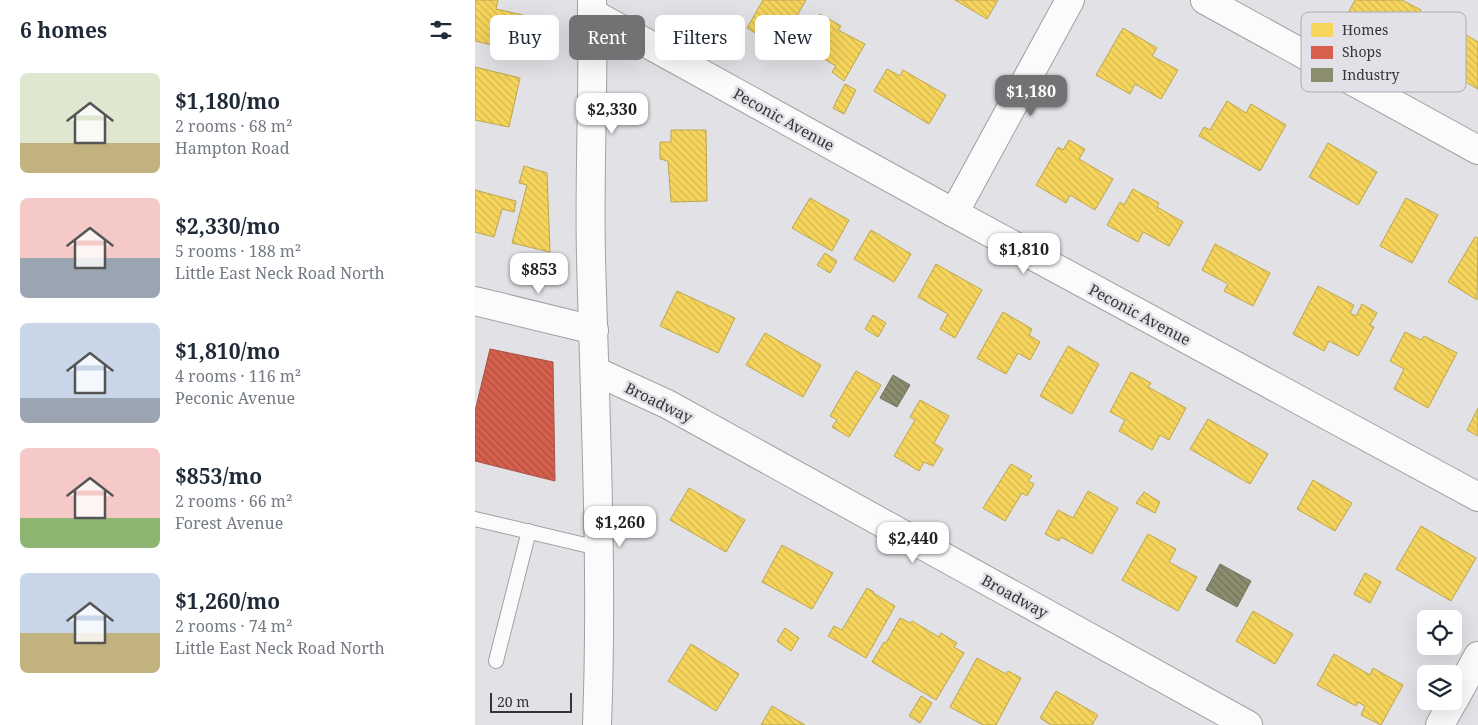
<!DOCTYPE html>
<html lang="en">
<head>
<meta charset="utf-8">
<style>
  body { margin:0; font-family:"Noto Serif",serif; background:#f6f6f7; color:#1f2937; height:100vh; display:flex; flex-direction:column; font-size:19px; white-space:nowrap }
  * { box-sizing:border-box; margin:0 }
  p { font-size:16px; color:#747a83 }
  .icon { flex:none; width:28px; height:28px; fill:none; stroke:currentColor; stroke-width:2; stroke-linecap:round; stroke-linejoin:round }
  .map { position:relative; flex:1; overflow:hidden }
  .details { display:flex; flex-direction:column; background:#fff; width:475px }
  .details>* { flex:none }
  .guide { position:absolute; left:15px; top:15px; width:475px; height:45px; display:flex; gap:10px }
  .buttons { position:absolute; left:942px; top:610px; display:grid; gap:10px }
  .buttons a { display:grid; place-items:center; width:45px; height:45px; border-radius:8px; background:#fff; box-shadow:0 5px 20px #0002; font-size:25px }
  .scale { position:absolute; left:15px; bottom:12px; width:82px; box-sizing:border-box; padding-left:5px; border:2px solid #353537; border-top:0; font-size:14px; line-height:18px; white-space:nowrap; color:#353537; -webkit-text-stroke:4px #e1e1e7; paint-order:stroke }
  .price { position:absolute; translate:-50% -42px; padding:0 11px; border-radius:10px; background:#fff; color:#222; font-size:16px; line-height:32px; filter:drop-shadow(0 1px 2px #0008) }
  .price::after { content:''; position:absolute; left:50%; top:30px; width:15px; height:11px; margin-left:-8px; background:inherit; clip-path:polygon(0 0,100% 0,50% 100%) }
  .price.active { background:#727274; color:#fff }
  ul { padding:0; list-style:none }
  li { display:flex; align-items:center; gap:15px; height:125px; padding:0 20px }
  li span { display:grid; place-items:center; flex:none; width:140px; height:100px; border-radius:8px; color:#555 }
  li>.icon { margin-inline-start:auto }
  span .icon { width:60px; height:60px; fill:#fffc; stroke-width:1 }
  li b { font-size:21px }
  h2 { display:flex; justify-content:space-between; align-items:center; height:60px; padding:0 20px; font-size:21px }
  .chip { padding:0 18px; border-radius:8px; background:#fff; box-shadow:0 5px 20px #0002; font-size:18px; line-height:45px }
  .chip.active { background:#727274; color:#fff }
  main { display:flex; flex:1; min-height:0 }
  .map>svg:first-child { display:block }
</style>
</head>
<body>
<main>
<section class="details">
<h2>6 homes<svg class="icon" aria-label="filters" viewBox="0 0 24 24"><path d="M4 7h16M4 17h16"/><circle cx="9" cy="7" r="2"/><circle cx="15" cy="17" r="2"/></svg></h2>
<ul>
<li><span style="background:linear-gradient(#dfe7d0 70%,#c2b280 0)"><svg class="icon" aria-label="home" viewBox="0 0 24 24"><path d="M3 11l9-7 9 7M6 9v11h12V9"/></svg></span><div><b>$1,180/mo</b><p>2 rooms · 68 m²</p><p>Hampton Road</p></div></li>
<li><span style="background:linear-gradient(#f6c9c9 60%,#9aa5b1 0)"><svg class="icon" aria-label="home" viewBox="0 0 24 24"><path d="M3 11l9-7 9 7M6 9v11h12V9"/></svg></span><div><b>$2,330/mo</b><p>5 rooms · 188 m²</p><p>Little East Neck Road North</p></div></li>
<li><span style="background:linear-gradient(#c9d6e8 75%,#9aa5b1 0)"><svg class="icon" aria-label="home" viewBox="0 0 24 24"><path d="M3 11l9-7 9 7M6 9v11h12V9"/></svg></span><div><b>$1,810/mo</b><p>4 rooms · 116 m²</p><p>Peconic Avenue</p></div></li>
<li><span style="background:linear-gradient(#f6c9c9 70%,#8fb573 0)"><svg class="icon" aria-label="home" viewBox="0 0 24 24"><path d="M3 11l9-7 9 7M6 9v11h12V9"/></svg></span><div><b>$853/mo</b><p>2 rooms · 66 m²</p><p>Forest Avenue</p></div></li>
<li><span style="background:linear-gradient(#c9d6e8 60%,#c2b280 0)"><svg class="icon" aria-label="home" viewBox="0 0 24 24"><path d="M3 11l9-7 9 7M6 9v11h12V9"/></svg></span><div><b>$1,260/mo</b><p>2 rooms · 74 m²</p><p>Little East Neck Road North</p></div></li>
</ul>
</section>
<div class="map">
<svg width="1003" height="725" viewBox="0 0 1003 725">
  <defs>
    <pattern id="homes-back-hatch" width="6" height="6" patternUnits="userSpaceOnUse" patternTransform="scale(1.25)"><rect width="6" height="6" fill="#f6d55c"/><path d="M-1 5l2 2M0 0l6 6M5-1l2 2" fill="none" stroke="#d4b751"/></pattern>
    <pattern id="shops-back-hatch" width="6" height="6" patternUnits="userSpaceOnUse" patternTransform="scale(1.25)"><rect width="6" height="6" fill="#d6604d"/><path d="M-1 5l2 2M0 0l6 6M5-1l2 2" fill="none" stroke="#ae5041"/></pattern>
    <pattern id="industry-back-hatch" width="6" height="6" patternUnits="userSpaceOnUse" patternTransform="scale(1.25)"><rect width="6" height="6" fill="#8c8c6e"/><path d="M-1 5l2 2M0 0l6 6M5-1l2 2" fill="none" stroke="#73735b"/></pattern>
  </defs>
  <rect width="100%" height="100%" fill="#e2e2e6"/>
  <g fill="url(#homes-back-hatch)" stroke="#bca551">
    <polygon points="0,0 23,0 21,9 48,15 38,58 24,55 26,47 0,41"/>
    <polygon points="288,0 331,0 304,47 272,28"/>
    <polygon points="480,0 523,0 512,19"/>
    <polygon points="880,0 927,0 946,10 926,46 897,30 900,25 874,11"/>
    <polygon points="345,14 366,26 363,30 390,44 369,81 357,72 361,66 327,46"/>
    <polygon points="974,25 1003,42 1003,89 978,75 980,71 967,63 968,60 958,54"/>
    <polygon points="648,28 682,48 677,56 703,70 686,99 660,84 655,94 621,75"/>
    <polygon points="0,67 45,78 34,127 0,120"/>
    <polygon points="412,69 425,76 428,70 471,95 454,124 399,91"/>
    <polygon points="370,84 381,90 369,114 358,108"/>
    <polygon points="752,101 771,113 776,104 811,125 785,171 724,136 729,127 735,130"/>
    <polygon points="196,130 231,130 232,201 196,202 193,161 185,159 185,142 196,142"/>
    <polygon points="594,140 610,149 604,159 638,179 620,210 595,195 591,203 561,185 583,147 588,150"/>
    <polygon points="853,143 902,172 883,205 834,177"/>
    <polygon points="49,166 72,173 75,252 37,243 52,185 44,183"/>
    <polygon points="658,189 684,203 682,207 708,222 694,246 668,232 663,242 632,225 645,202 649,205"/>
    <polygon points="0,190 41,201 39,212 27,209 19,237 0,232"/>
    <polygon points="335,198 374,220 357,251 317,228"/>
    <polygon points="931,198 963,215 937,263 905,246"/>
    <polygon points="396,230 436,254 419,282 379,259"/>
    <polygon points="1000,237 1003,238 1002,300 973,282"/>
    <polygon points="740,244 795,273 778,306 749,291 753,284 727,270"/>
    <polygon points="350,253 362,261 355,273 342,265"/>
    <polygon points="461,264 507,290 480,338 465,329 473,314 443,297"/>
    <polygon points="843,286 879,305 875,313 881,316 887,304 902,313 895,325 899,327 883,356 854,341 849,351 818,334"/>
    <polygon points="202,291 260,318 243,353 185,326"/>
    <polygon points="528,312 557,329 554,335 565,342 555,360 543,353 531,374 502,358"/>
    <polygon points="398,315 411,323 403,337 390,329"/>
    <polygon points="930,332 946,340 949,336 982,353 953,408 919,389 929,369 915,361"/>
    <polygon points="290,333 346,365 328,397 271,365"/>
    <polygon points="593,346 624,364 597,414 565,396"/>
    <polygon points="381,371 406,385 374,437 357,427 362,420 355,416"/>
    <polygon points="656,372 676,383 673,387 711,408 694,440 685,435 677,450 644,431 650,420 635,412"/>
    <polygon points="445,400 474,416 459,443 468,449 458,466 449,462 444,471 419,456 440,420 435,417"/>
    <polygon points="1003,408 1003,436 992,430"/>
    <polygon points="733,419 793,454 775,484 715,449"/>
    <polygon points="536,464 557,476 553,481 559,484 552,496 547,493 530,521 508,508"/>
    <polygon points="838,480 877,503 860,531 822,509"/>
    <polygon points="214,488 270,520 251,552 195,520"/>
    <polygon points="613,491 643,508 617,554 586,537 584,541 570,534 583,510 598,518"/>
    <polygon points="669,492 685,502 680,513 661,503"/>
    <polygon points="946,526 1001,558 976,601 921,569"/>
    <polygon points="673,534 701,549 694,562 722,577 703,611 647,580"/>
    <polygon points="307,545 358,573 337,609 287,582"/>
    <polygon points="890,573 906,582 895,603 879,594"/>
    <polygon points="392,588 399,592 398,593 420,606 391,658 353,636 359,626 367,630"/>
    <polygon points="778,611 818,634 800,664 761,641"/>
    <polygon points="425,618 435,623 437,621 464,637 466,633 482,643 479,647 489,653 461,700 397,662 409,642 411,643"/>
    <polygon points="310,628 324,638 316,651 302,641"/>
    <polygon points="216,644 264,674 241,711 193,681"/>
    <polygon points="859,654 895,675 898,668 928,685 906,725 886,715 890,706 883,702 881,706 842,685"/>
    <polygon points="502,658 531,674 533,671 546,678 521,725 508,725 475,707"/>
    <polygon points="581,691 623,715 617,725 576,725 565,718"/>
    <polygon points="446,696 457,703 445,723 434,716"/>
    <polygon points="297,706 330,725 286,725"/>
  </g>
  <polygon fill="url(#shops-back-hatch)" stroke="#a65346" points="15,349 78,362 80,481 0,461 0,411"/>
  <g fill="url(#industry-back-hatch)" stroke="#72725e">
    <polygon points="418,375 435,385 422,407 405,398"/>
    <polygon points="745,564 776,581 762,607 731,590"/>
  </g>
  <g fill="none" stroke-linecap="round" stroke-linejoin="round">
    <defs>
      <g id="lane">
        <polyline points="0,519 123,548"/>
        <polyline points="21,661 54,531"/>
      </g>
      <g id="street">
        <polyline points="730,0 1003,150"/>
        <polyline points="117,13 479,213 1003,497"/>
        <polyline points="479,213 595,0"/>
        <polyline points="0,301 119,330"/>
        <polyline points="120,371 192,404 773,725"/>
        <polyline points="979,700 1003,656"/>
        <polyline points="965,725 978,701"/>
      </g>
      <path id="secondary" d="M117 0C119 86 114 171 116 257 120 413 128 569 122 725"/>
    </defs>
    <use href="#lane" stroke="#a1a1a3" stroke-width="16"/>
    <use href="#street" stroke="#a1a1a3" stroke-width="30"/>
    <use href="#secondary" stroke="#a1a1a3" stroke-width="30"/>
    <use href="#lane" stroke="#fbfbfb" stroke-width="14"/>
    <use href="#street" stroke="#fbfbfb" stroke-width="28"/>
    <use href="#secondary" stroke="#fbfbfb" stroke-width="28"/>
  </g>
  <g text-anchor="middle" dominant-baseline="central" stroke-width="5" stroke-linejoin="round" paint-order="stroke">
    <g font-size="15" fill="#353537" stroke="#e1e1e7">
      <text transform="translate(309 119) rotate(29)">Peconic Avenue</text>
      <text transform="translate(665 314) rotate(28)">Peconic Avenue</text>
      <text transform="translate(184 402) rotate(26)">Broadway</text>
      <text transform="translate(540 596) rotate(29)">Broadway</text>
    </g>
  </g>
  <rect x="826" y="12" width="165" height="80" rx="8" fill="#e1e1e7" stroke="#adadb2" stroke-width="1"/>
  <rect x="836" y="23" width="22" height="14" fill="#f6d55c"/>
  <rect x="836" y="46" width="22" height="13" fill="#d6604d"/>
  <rect x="836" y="68" width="22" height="14" fill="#8c8c6e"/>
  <g font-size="14" fill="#353537">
    <text x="867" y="35">Homes</text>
    <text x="867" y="57">Shops</text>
    <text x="867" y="80">Industry</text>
  </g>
</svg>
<div class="buttons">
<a><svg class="icon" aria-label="locate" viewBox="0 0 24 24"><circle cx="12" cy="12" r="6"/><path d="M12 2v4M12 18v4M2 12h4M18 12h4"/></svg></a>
<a><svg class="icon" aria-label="layers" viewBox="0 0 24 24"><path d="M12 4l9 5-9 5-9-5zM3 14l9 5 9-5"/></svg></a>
</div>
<div class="scale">20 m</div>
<b class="price active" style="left:556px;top:117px">$1,180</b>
<b class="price" style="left:137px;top:135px">$2,330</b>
<b class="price" style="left:549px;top:275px">$1,810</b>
<b class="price" style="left:64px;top:295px">$853</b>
<b class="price" style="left:145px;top:548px">$1,260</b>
<b class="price" style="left:438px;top:564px">$2,440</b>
<div class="guide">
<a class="chip">Buy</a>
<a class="chip active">Rent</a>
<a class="chip">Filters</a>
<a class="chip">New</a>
</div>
</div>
</main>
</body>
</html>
